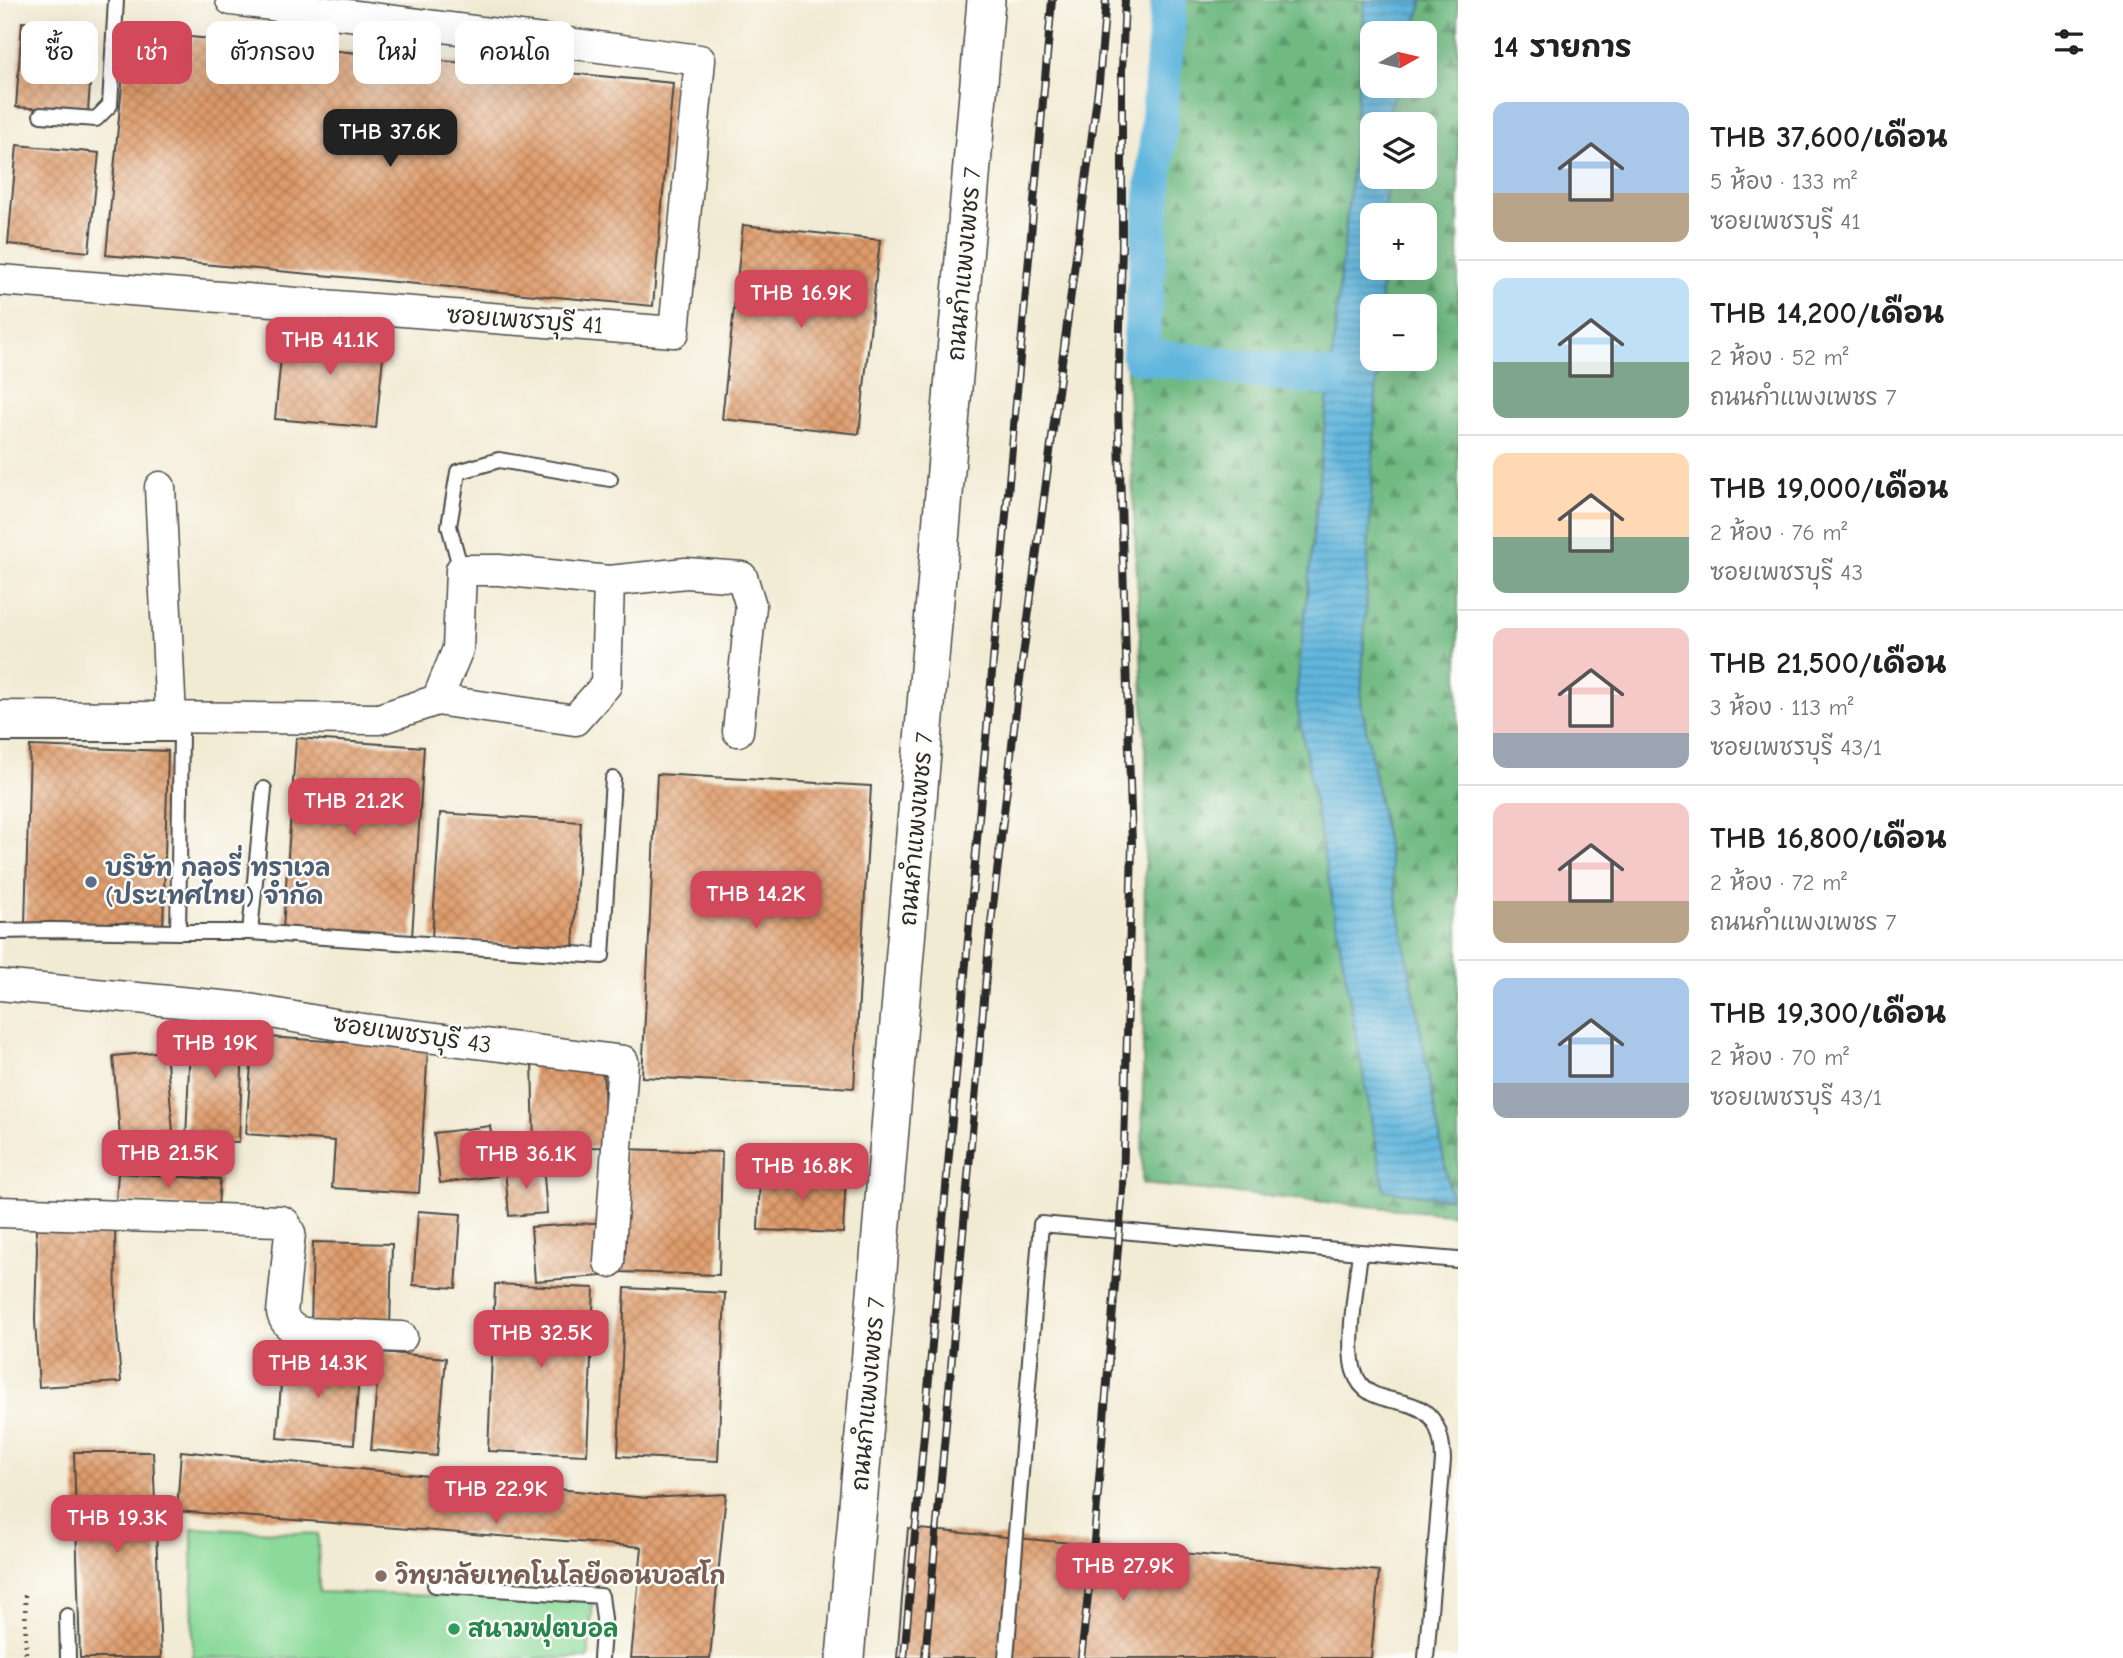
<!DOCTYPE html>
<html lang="th">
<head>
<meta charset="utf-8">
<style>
  body { margin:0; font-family:"Comic Neue","Playpen Sans Thai",sans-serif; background:#f2f2f2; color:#222; height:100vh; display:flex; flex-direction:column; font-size:26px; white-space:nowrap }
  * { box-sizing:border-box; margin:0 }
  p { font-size:23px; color:#767676 }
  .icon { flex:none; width:38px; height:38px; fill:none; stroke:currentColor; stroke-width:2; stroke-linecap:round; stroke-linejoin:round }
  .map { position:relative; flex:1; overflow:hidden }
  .panel { display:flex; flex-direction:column; background:#fff; width:665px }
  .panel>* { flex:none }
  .hud { position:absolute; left:21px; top:21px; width:665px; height:63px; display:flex; gap:14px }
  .needle { width:46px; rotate:82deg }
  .controls { position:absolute; left:1360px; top:21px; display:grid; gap:14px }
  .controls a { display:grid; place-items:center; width:77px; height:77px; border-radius:14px; background:#fff; box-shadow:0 7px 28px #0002; font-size:35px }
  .price { position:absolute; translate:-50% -60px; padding:0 16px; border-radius:14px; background:#d1495b; color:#fff; font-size:23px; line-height:46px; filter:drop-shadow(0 2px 4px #0008) }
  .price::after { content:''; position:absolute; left:50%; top:42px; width:21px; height:16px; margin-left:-10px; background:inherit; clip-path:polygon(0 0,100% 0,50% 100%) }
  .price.active { background:#222; color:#fff }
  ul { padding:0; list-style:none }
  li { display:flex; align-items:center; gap:21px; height:175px; padding:0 35px }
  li+li { border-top:2px solid #e0e0e0 }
  li span { display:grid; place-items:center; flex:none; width:196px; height:140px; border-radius:14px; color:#555 }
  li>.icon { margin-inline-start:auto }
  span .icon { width:84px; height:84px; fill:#fffc; stroke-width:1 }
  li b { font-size:30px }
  h2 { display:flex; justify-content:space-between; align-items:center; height:84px; padding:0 35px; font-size:30px }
  .pill { padding:0 24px; border-radius:14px; background:#fff; box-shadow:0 7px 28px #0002; font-size:24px; line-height:63px }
  .pill.active { background:#d1495b; color:#fff }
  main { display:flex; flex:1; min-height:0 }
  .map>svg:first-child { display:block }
</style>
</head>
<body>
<main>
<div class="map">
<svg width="1458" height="1658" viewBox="0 0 1458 1658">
  <defs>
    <pattern id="forest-firs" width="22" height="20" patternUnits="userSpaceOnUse" patternTransform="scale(1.75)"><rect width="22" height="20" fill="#70ba82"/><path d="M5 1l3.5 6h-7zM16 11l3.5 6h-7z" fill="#5c976b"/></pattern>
    <pattern id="water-rules" width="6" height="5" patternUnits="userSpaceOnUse" patternTransform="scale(1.75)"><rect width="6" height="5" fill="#61b6dd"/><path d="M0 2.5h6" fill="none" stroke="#5094b3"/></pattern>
    <pattern id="building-cross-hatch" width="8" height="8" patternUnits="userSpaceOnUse" patternTransform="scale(1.75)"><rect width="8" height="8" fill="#df9b6a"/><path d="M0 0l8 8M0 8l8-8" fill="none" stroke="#b57f57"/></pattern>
  </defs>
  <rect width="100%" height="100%" fill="#fdfcf7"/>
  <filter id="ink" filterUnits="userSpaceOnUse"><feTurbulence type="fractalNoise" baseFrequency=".0143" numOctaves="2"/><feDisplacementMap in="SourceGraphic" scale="14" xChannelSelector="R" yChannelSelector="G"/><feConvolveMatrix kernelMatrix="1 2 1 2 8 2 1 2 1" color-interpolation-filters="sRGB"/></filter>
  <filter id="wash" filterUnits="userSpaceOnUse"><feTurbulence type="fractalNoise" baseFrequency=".00686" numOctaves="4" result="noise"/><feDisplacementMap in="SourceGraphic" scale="28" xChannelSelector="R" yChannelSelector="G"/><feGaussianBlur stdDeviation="1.57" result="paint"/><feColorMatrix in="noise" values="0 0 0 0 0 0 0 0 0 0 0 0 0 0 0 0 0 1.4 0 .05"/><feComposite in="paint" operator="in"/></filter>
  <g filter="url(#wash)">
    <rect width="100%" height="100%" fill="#f2ebd4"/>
    <path fill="url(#forest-firs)" stroke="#4e7256" stroke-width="2" fill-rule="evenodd" d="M1154 0H1458V1215L1142 1184 1146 759 1126 350ZM1372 33H1424V86H1372ZM1372 124H1424V177H1372ZM1372 215H1424V268H1372ZM1372 306H1424V359H1372Z"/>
    <polygon fill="#8bda9a" stroke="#5b8262" stroke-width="2" points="192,1528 318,1534 319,1592 593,1601 588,1658 193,1658"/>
    <polygon fill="url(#water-rules)" stroke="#467084" stroke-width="2" points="1365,0 1423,0 1413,33 1372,33 1372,86 1397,86 1390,108 1389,124 1372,124 1372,177 1386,177 1385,215 1372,215 1372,268 1382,268 1380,306 1372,306 1372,359 1378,359 1361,701 1451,1199 1384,1190 1296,699 1351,176"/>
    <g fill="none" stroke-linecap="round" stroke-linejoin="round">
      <polyline stroke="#61b6dd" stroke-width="37" points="1169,0 1140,356 1330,378"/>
    </g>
    <g id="blocks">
      <g fill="url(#building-cross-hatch)">
        <polygon points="22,22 94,27 88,112 16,107"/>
        <polygon points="127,31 673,83 653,306 106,255"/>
        <polygon points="17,145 99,153 89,252 8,244"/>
        <polygon points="743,225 880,240 859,434 722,419"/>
        <polygon points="284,326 385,336 376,428 275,419"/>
        <polygon points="296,738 424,747 412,937 283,929"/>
        <polygon points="30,746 168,751 163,929 25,924"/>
        <polygon points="657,774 871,786 854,1088 642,1077"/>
        <polygon points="440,813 581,822 573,948 432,938"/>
        <polygon points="191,1018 244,1021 239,1142 186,1140"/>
        <polygon points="253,1036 428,1048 419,1193 332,1188 335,1141 246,1134"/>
        <polygon points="166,1051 173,1132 120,1136 113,1056"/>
        <polygon points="532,1059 603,1062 606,1147 534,1148"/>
        <polygon points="490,1126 497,1176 440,1183 434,1133"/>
        <polygon points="624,1149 722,1152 719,1275 620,1272"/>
        <polygon points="543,1165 547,1213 509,1216 505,1169"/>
        <polygon points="118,1173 220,1179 218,1208 116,1202"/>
        <polygon points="760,1174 846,1177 843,1233 758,1230"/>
        <polygon points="418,1211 461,1214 456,1288 413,1285"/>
        <polygon points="35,1219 115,1219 116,1318 121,1382 39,1387 35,1320 37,1247"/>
        <polygon points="607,1222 601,1276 535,1281 531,1227"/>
        <polygon points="313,1242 392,1244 390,1328 311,1326"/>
        <polygon points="495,1284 594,1288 587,1455 488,1451"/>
        <polygon points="625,1288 725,1293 718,1461 618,1456"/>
        <polygon points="380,1352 446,1358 437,1456 371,1450"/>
        <polygon points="283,1356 360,1362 354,1444 277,1438"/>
        <polygon points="181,1451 647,1498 726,1494 710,1658 631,1658 642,1547 177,1511"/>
        <polygon points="74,1452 153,1452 161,1658 80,1658"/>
        <polygon points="908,1528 1379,1571 1371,1658 897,1658"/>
      </g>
    </g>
  </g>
  <g filter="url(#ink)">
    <use href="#blocks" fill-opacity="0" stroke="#494844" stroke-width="2"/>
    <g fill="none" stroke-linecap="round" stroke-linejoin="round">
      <defs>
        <g id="service">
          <polyline points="41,115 96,119 110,105 116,0"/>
          <polyline points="461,570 449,526 458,472 499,460 610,479"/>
          <polyline points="0,734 181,734 178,932 52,930 0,931"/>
          <polyline points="178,932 250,932 602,956 613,779"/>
          <polyline points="250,932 264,789"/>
          <polyline points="435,1585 601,1596 604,1619 601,1658"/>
          <polyline points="67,1616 68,1658"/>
          <polyline points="1006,1658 1041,1224 1360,1252"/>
          <path d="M1426 1658 1443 1460C1441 1374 1370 1423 1354 1371 1346 1345 1357 1281 1360 1252L1458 1260"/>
        </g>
        <g id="minor">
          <polyline points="0,280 674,332 700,60 231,0"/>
          <polyline points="160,487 171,718"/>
          <polyline points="437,700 575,720 606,685 609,581"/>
          <polyline points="0,716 379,719 437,700 458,649 461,570 499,570 609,581 686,573 742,577 751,606 738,731"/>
          <polyline points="0,985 243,1008 362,1029 623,1061 609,1262"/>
          <path d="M0 1212 281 1221 285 1223 290 1233 282 1313C285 1324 293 1330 304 1333L402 1337"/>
        </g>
        <polyline id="tertiary" points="845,1658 986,0"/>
      </defs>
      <use href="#service" stroke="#494844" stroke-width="18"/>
      <use href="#minor" stroke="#494844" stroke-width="33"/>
      <use href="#tertiary" stroke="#494844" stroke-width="40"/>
      <polyline stroke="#494844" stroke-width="4.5" stroke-dasharray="2 5" stroke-linecap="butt" points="25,1595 26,1658"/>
      <use href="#service" stroke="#fff" stroke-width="14"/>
      <use href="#minor" stroke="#fff" stroke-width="30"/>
      <use href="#tertiary" stroke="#fff" stroke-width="37"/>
      <defs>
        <g id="rail">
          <polyline points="904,1658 1052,0"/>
          <polyline points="925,1658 990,932 1018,694 1099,82 1106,0"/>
          <polyline points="1081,1658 1094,1541 1123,1187 1132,845 1118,407 1122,246 1122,70 1125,0"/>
        </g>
      </defs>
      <use href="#rail" stroke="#2b2b2b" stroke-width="8"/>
      <use href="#rail" stroke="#fdfcf7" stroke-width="5" stroke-dasharray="16" stroke-linecap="butt"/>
    </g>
  </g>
  <circle fill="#5c6f8a" stroke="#fdfcf7" stroke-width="2.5" cx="91" cy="882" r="7"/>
  <circle fill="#8d6e63" stroke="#fdfcf7" stroke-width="2.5" cx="381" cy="1576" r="7"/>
  <circle fill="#2e9e5b" stroke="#fdfcf7" stroke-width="2.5" cx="454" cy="1629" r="7"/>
  <g text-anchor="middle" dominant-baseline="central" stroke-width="5" stroke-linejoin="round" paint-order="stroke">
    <g font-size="24" fill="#2b2b2b" stroke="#fdfcf7">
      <text transform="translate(964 264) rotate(-85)">ถนนกำแพงเพชร 7</text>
      <text transform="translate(525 320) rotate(4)">ซอยเพชรบุรี 41</text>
      <text transform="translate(916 829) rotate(-85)">ถนนกำแพงเพชร 7</text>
      <text transform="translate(412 1034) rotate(8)">ซอยเพชรบุรี 43</text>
      <text transform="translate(868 1394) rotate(-85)">ถนนกำแพงเพชร 7</text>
    </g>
    <g font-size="24" font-weight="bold" fill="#4e5e75" stroke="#fdfcf7" text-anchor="start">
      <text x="105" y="868">บริษัท กลอรี่ ทราเวล<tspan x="105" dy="28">(ประเทศไทย) จำกัด</tspan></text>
    </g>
    <g font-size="24" font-weight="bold" fill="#785e54" stroke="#fdfcf7" text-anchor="start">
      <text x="395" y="1576">วิทยาลัยเทคโนโลยีดอนบอสโก</text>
    </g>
    <g font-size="24" font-weight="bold" fill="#27864d" stroke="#fdfcf7" text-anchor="start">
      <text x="468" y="1629">สนามฟุตบอล</text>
    </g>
  </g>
</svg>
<div class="controls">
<a><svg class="needle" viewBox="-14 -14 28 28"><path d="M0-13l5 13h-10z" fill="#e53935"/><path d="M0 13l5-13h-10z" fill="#767676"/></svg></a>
<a><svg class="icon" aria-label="layers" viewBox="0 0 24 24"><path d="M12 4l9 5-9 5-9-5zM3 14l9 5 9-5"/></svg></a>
<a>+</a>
<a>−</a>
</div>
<b class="price active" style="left:390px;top:169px">THB 37.6K</b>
<b class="price" style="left:801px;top:330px">THB 16.9K</b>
<b class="price" style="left:330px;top:377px">THB 41.1K</b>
<b class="price" style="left:354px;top:838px">THB 21.2K</b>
<b class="price" style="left:756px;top:931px">THB 14.2K</b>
<b class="price" style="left:215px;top:1080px">THB 19K</b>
<b class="price" style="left:168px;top:1190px">THB 21.5K</b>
<b class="price" style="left:526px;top:1191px">THB 36.1K</b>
<b class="price" style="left:802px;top:1203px">THB 16.8K</b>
<b class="price" style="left:541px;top:1370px">THB 32.5K</b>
<b class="price" style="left:318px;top:1400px">THB 14.3K</b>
<b class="price" style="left:496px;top:1526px">THB 22.9K</b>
<b class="price" style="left:117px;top:1555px">THB 19.3K</b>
<b class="price" style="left:1123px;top:1603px">THB 27.9K</b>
<div class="hud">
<a class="pill">ซื้อ</a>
<a class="pill active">เช่า</a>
<a class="pill">ตัวกรอง</a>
<a class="pill">ใหม่</a>
<a class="pill">คอนโด</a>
</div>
</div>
<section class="panel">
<h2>14 รายการ<svg class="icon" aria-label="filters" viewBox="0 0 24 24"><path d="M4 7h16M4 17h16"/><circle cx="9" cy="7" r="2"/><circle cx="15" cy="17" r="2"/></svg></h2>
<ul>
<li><span style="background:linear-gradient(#a9c7e8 65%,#b9a48a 0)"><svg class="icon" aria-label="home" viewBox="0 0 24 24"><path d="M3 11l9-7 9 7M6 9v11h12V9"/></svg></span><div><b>THB 37,600/เดือน</b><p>5 ห้อง · 133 m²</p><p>ซอยเพชรบุรี 41</p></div></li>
<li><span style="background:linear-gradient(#bfe0f5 60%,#7fa58c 0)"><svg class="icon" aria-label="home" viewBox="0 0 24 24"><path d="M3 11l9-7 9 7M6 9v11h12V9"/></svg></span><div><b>THB 14,200/เดือน</b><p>2 ห้อง · 52 m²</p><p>ถนนกำแพงเพชร 7</p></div></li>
<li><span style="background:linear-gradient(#ffd9b3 60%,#7fa58c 0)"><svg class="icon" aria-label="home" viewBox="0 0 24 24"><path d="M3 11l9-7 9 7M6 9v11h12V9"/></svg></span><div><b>THB 19,000/เดือน</b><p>2 ห้อง · 76 m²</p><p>ซอยเพชรบุรี 43</p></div></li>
<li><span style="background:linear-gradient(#f6c9c9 75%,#9aa5b1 0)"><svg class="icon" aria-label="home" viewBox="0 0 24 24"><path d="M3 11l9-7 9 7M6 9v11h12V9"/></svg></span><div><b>THB 21,500/เดือน</b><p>3 ห้อง · 113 m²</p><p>ซอยเพชรบุรี 43/1</p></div></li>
<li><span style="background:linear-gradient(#f6c9c9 70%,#b9a48a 0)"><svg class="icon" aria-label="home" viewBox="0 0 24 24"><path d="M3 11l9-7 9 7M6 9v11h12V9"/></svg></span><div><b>THB 16,800/เดือน</b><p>2 ห้อง · 72 m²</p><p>ถนนกำแพงเพชร 7</p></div></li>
<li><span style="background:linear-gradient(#a9c7e8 75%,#9aa5b1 0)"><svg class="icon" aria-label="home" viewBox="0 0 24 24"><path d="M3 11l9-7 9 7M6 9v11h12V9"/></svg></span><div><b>THB 19,300/เดือน</b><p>2 ห้อง · 70 m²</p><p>ซอยเพชรบุรี 43/1</p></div></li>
</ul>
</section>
</main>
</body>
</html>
